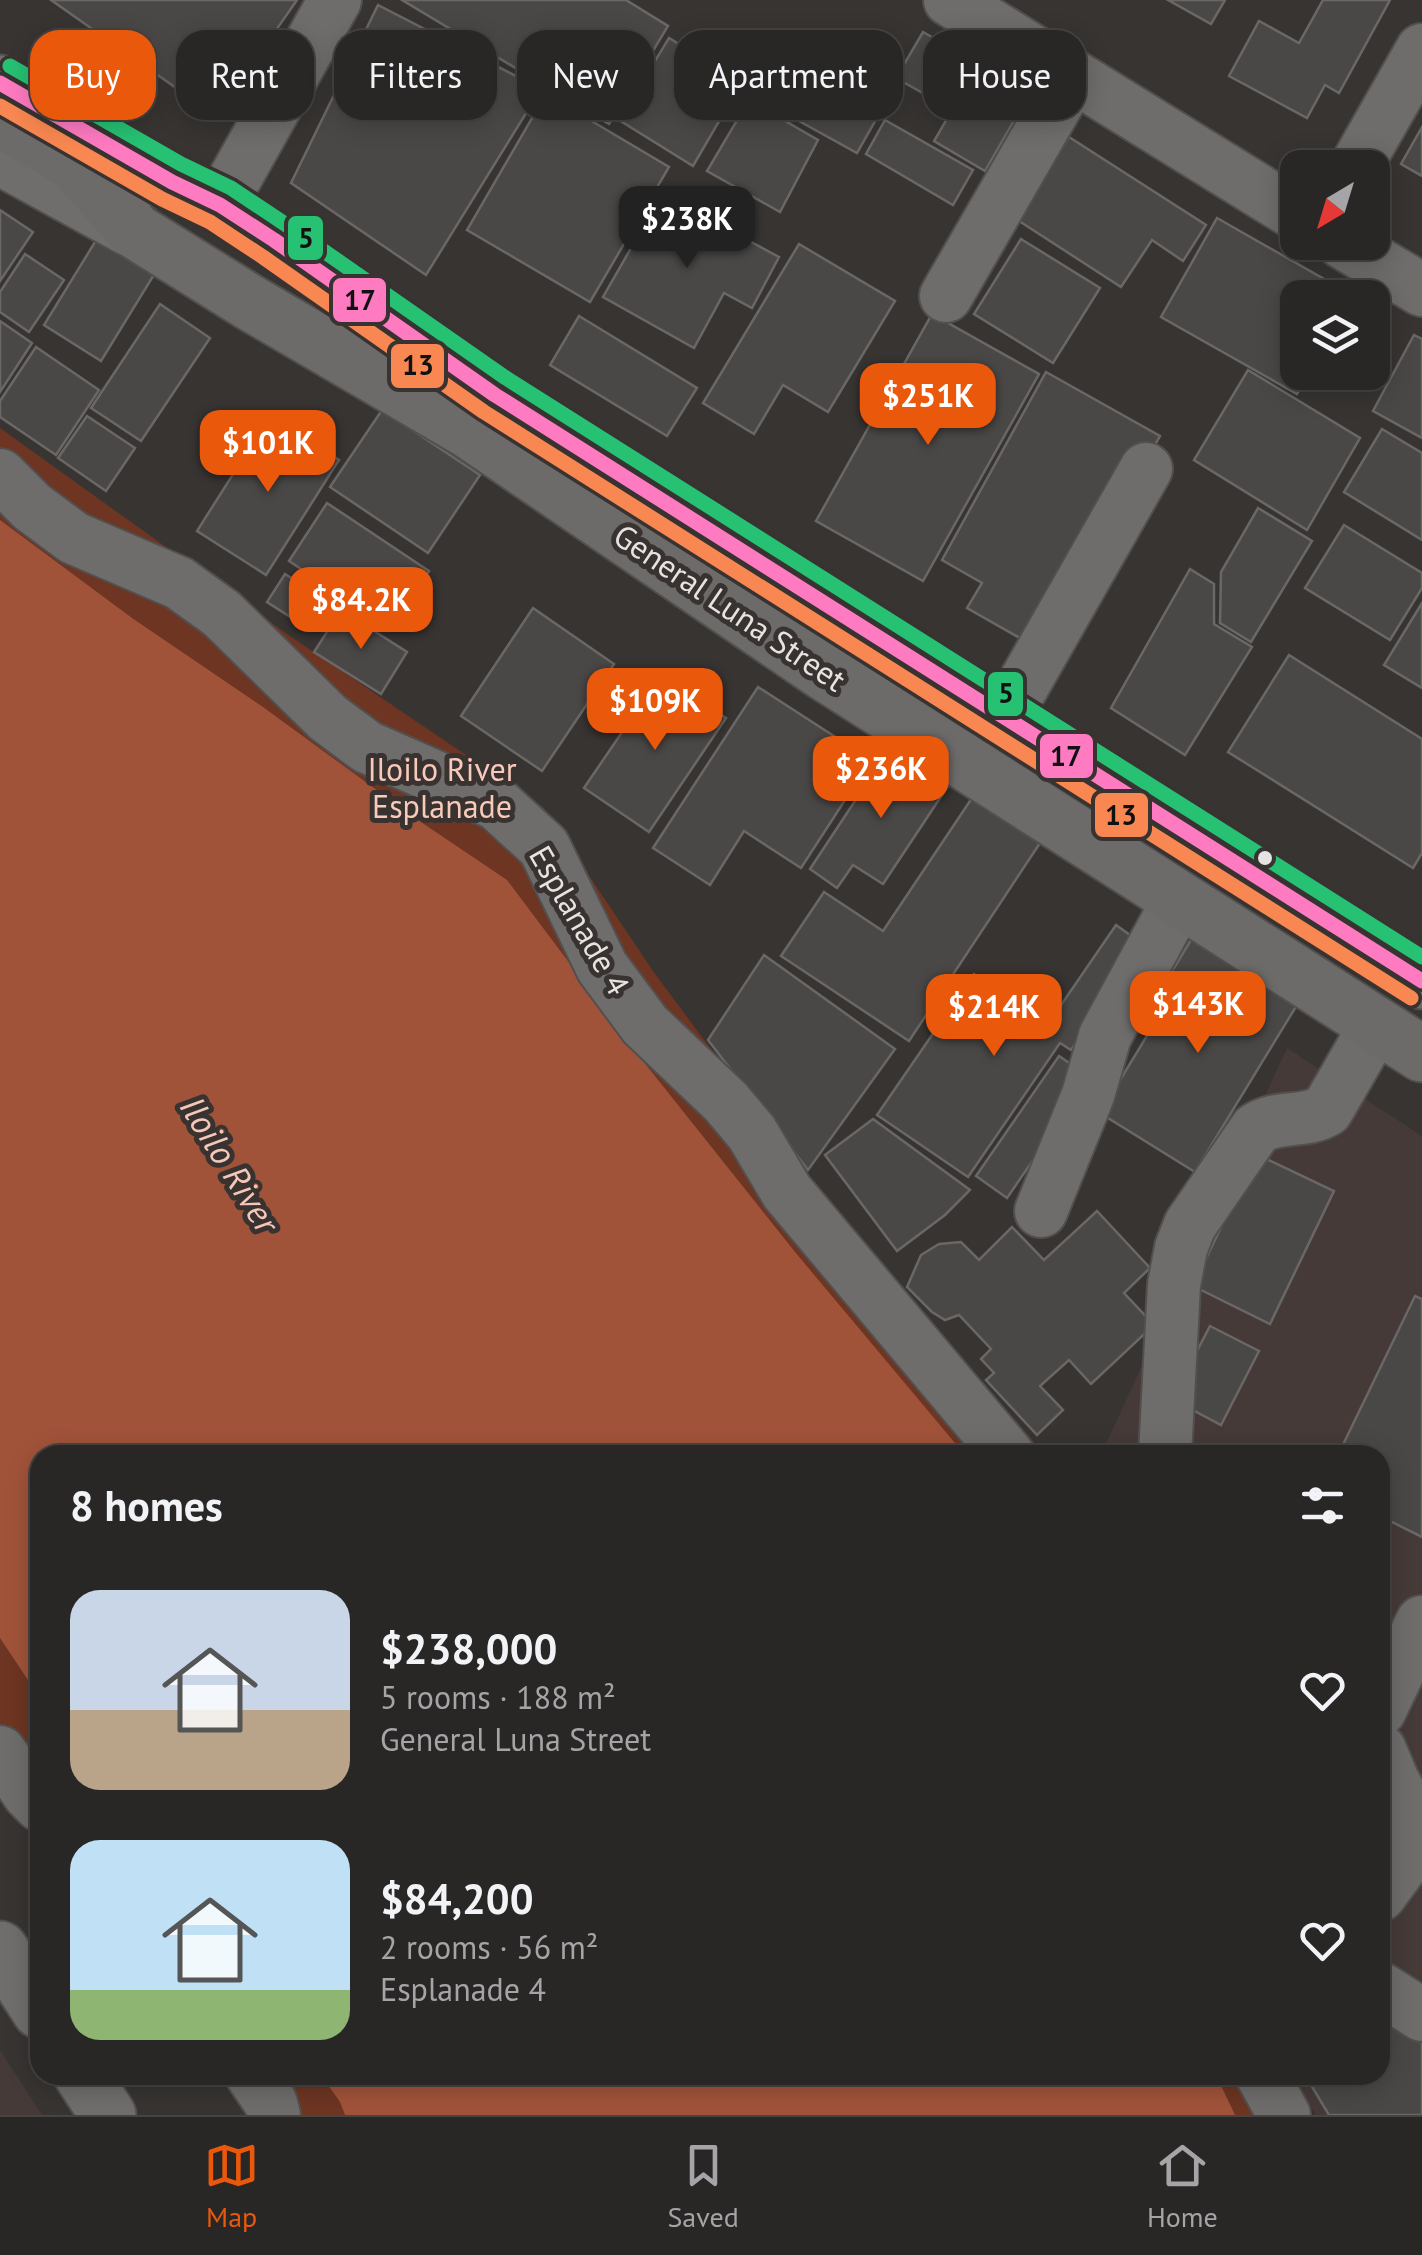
<!DOCTYPE html>
<html lang="en">
<head>
<meta charset="utf-8">
<style>
  body { margin:0; font-family:"PT Sans",sans-serif; background:#353332; color:#f1f3f6; height:100vh; display:flex; flex-direction:column; font-size:38px; white-space:nowrap }
  * { box-sizing:border-box; margin:0 }
  p { font-size:32px; color:#a5a5a7 }
  .icon { flex:none; width:55px; height:55px; fill:none; stroke:currentColor; stroke-width:2; stroke-linecap:round; stroke-linejoin:round }
  .map { position:relative; flex:1; overflow:hidden }
  .panel { position:absolute; left:30px; top:1445px; width:1360px; height:640px; display:flex; flex-direction:column; background:#292726; border-radius:30px; box-shadow:0 5px 25px #0003,0 0 0 2px #454443 }
  .panel>* { flex:none }
  .guide { position:absolute; left:30px; top:30px; width:1362px; height:90px; display:flex; gap:20px }
  .needle { width:65px; rotate:218deg }
  .controls { position:absolute; left:1280px; top:150px; display:grid; gap:20px }
  .controls a { display:grid; place-items:center; width:110px; height:110px; border-radius:20px; background:#292726; box-shadow:0 5px 25px #0003,0 0 0 2px #454443; font-size:50px }
  .price { position:absolute; translate:-50% -85px; padding:0 22px; border-radius:20px; background:#ea580c; color:#fff; font-size:32px; line-height:65px; filter:drop-shadow(0 2px 5px #0008) }
  .price::after { content:''; position:absolute; left:50%; top:60px; width:30px; height:22px; margin-left:-15px; background:inherit; clip-path:polygon(0 0,100% 0,50% 100%) }
  .price.current { background:#222; color:#fff }
  ul { padding:0; list-style:none }
  li { display:flex; align-items:center; gap:30px; height:250px; padding:0 40px }
  li span { display:grid; place-items:center; flex:none; width:280px; height:200px; border-radius:30px; color:#555 }
  li>.icon { margin-inline-start:auto }
  span .icon { width:120px; height:120px; fill:#fffc; stroke-width:1 }
  li b { font-size:42px }
  h2 { display:flex; justify-content:space-between; align-items:center; height:120px; padding:0 40px; font-size:42px }
  .chip { padding:0 35px; border-radius:30px; background:#292726; box-shadow:0 5px 25px #0003,0 0 0 2px #454443; font-size:35px; line-height:90px }
  .chip.current { background:#ea580c; color:#fff }
  .tabs { display:flex; justify-content:space-around; align-items:center; height:140px; border-top:2px solid #454443; background:#292726; font-size:28px; color:#a5a5a7 }
  .tabs a { display:grid; justify-items:center; gap:5px }
  .tabs .current { color:#ea580c }
  .map>svg:first-child { display:block }
</style>
</head>
<body>
<div class="map">
<svg width="1422" height="2115" viewBox="0 0 1422 2115">
  <rect width="100%" height="100%" fill="#373432"/>
  <g fill="#453a37">
    <polygon points="1287,1048 1422,1136 1422,2115 1316,2115 1293,2075 1380,2075 1380,1455 1101,1455"/>
    <polygon points="0,2050 42,2115 0,2115"/>
  </g>
  <g fill="#6d3522">
    <polygon points="0,428 290,636 543,807 653,971 808,1180 1045,1455 922,1455 0,545"/>
    <polygon points="0,1525 40,1585 40,1837 0,1787"/>
    <polygon points="225,2075 431,2075 452,2115 255,2115 253,2109"/>
    <polygon points="1193,2075 1290,2075 1312,2115 1212,2115"/>
  </g>
  <g fill="#a1533a">
    <polygon points="0,520 132,618 263,707 415,818 507,880 643,1061 795,1252 965,1455 40,1455 40,1698 0,1638"/>
    <polygon points="321,2075 1216,2075 1235,2115 345,2115 340,2102"/>
  </g>
  <g fill="#4a4846" stroke="#6a6766" stroke-width="2.5">
    <polygon points="51,0 297,0 216,116"/>
    <polygon points="402,0 626,0 668,26 609,124"/>
    <polygon points="1168,0 1225,0 1211,24"/>
    <polygon points="1323,0 1390,0 1339,93 1325,85 1307,118 1229,76 1259,21 1299,43"/>
    <polygon points="378,5 541,89 426,275 291,183"/>
    <polygon points="837,31 891,61 869,101 882,109 857,153 790,116"/>
    <polygon points="923,32 965,56 939,102 896,78"/>
    <polygon points="669,38 742,82 693,166 619,120"/>
    <polygon points="972,76 1023,105 985,171 934,141"/>
    <polygon points="546,94 669,167 590,302 467,230"/>
    <polygon points="749,100 818,140 780,212 707,171"/>
    <polygon points="885,120 973,170 953,205 866,154"/>
    <polygon points="1422,127 1422,176 1401,164"/>
    <polygon points="1069,137 1206,225 1183,261 1152,240 1121,287 1016,219"/>
    <polygon points="662,194 779,257 752,308 724,293 694,348 603,297"/>
    <polygon points="0,210 33,232 0,281"/>
    <polygon points="1217,218 1354,296 1353,298 1298,298 1298,372 1309,372 1297,394 1161,317"/>
    <polygon points="103,229 160,265 101,361 44,325"/>
    <polygon points="1021,239 1100,288 1053,363 974,314"/>
    <polygon points="799,244 895,301 828,412 783,385 754,434 703,403"/>
    <polygon points="25,254 64,280 29,332 0,312 0,292"/>
    <polygon points="160,304 210,338 141,441 91,408"/>
    <polygon points="932,314 1039,374 923,581 816,521"/>
    <polygon points="579,316 697,388 667,436 550,365"/>
    <polygon points="0,321 32,343 0,392"/>
    <polygon points="1414,335 1422,339 1422,438 1373,411"/>
    <polygon points="36,347 99,390 56,455 0,417 0,401"/>
    <polygon points="1248,370 1360,438 1307,530 1194,460"/>
    <polygon points="1046,372 1160,436 1041,650 967,608 982,583 942,560"/>
    <polygon points="382,410 480,475 428,553 330,487"/>
    <polygon points="87,416 135,448 106,491 58,458"/>
    <polygon points="270,416 339,460 266,575 197,531"/>
    <polygon points="1382,429 1422,453 1422,540 1344,492"/>
    <polygon points="327,503 429,571 390,629 289,561"/>
    <polygon points="1258,508 1312,541 1251,642 1220,623 1221,572"/>
    <polygon points="1344,525 1422,573 1422,588 1390,640 1305,588"/>
    <polygon points="1190,569 1214,584 1214,624 1252,647 1185,755 1111,708"/>
    <polygon points="285,574 329,602 311,630 267,602"/>
    <polygon points="1422,603 1422,688 1384,665"/>
    <polygon points="533,608 614,664 542,771 461,716"/>
    <polygon points="341,610 407,652 381,694 314,652"/>
    <polygon points="1289,655 1422,739 1422,853 1413,868 1228,752"/>
    <polygon points="661,675 726,718 649,832 584,788"/>
    <polygon points="758,687 871,760 801,868 744,831 710,885 653,848"/>
    <polygon points="890,748 948,786 883,884 853,865 837,888 810,869"/>
    <polygon points="974,795 1042,840 909,1041 781,956 824,892 883,931"/>
    <polygon points="1116,925 1144,945 1071,1050 1060,1043 968,1177 877,1115 974,974 1048,1024"/>
    <polygon points="1191,940 1297,1005 1195,1172 1100,1113 1173,993 1163,986"/>
    <polygon points="764,955 895,1049 808,1170 708,1040"/>
    <polygon points="1059,1056 1090,1077 1007,1198 976,1176"/>
    <polygon points="873,1119 970,1190 945,1215 897,1251 825,1155"/>
    <polygon points="1256,1154 1334,1191 1270,1324 1193,1286"/>
    <polygon points="1097,1211 1150,1268 1124,1293 1154,1325 1091,1384 1069,1360 1040,1386 1063,1410 1037,1435 986,1380 994,1373 981,1359 991,1349 959,1315 945,1320 932,1312 907,1287 921,1255 939,1244 961,1242 979,1260 1012,1227 1044,1260"/>
    <polygon points="1415,1296 1422,1299 1422,1537 1380,1516 1380,1455 1338,1455"/>
    <polygon points="1210,1326 1259,1351 1221,1425 1172,1399"/>
    <polygon points="1380,2009 1422,2040 1422,2115 1329,2115 1305,2075 1380,2075"/>
  </g>
  <g fill="none" stroke-linecap="round" stroke-linejoin="round">
    <defs>
      <g id="minor">
        <polyline points="950,0 1298,215"/>
        <polyline points="1355,168 1422,50"/>
        <polyline points="220,205 335,0"/>
        <polyline points="1342,242 1422,290"/>
        <polyline points="946,296 1073,76"/>
        <polyline points="0,475 32,507 74,538 179,583 222,614 328,718 367,747 497,804 544,847 602,967 645,1025 726,1102 752,1133 787,1192 1008,1455"/>
        <polyline points="1002,715 1022,687 1146,469"/>
        <polyline points="1041,1211 1088,1095 1105,1036 1180,898"/>
        <path d="M1165 1455 1174 1285 1181 1248 1190 1225 1256 1129C1278 1114 1305 1124 1327 1110L1376 1025"/>
        <polyline points="1380,1710 1422,1622"/>
        <polyline points="1380,1750 1393,1781 1413,1818 1413,1839 1405,1861 1380,1895"/>
        <polyline points="0,1752 29,1794 40,1805"/>
        <polyline points="1380,1988 1422,2015"/>
        <polyline points="252,2075 271,2103 274,2115"/>
        <polyline points="1262,2075 1284,2115"/>
      </g>
      <g id="major">
        <polyline points="0,83 161,176"/>
        <polyline points="0,157 129,228"/>
        <polyline points="0,1949 40,2011"/>
        <polyline points="82,2075 108,2115"/>
      </g>
      <g id="highway">
        <polyline points="0,119 73,162 135,231 249,302 468,430 825,673 1422,1054"/>
        <polyline points="73,162 172,182 220,205 274,240 495,395 1422,981"/>
      </g>
    </defs>
    <use href="#minor" stroke="#52504f" stroke-width="56"/>
    <use href="#major" stroke="#52504f" stroke-width="59"/>
    <use href="#highway" stroke="#52504f" stroke-width="59"/>
    <use href="#minor" stroke="#6e6d6c" stroke-width="52"/>
    <use href="#major" stroke="#6f6e6d" stroke-width="55"/>
    <use href="#highway" stroke="#6d6b69" stroke-width="55"/>
    <defs>
      <polyline id="bus-1" points="0,83 172,182 220,205 274,240 495,395 1422,981"/>
      <polyline id="bus-2" points="0,106 162,199 210,222 263,257 484,412 1411,998"/>
      <polyline id="bus-3" points="10,66 181,164 231,188 285,224 506,378 1422,957"/>
    </defs>
    <use href="#bus-1" stroke="#383331" stroke-width="22"/>
    <use href="#bus-2" stroke="#383331" stroke-width="22"/>
    <use href="#bus-3" stroke="#383331" stroke-width="22"/>
    <use href="#bus-1" stroke="#fe7ac1" stroke-width="15"/>
    <use href="#bus-2" stroke="#f88751" stroke-width="15"/>
    <use href="#bus-3" stroke="#26c172" stroke-width="15"/>
  </g>
  <circle fill="#e7e3e2" stroke="#383331" stroke-width="4" cx="1265" cy="858" r="9"/>
  <g text-anchor="middle" dominant-baseline="central" stroke-width="10" stroke-linejoin="round" paint-order="stroke">
    <g font-size="32" fill="#e7e3e2" stroke="#383331">
      <text transform="translate(730 607) rotate(34)">General Luna Street</text>
      <text transform="translate(580 920) rotate(60)">Esplanade 4</text>
    </g>
    <g font-size="32" fill="#f9c9b9" stroke="#383331">
      <text x="442" y="769">Iloilo River<tspan x="442" dy="37">Esplanade</tspan></text>
    </g>
    <g font-size="35" font-style="italic" fill="#f6c6b7" stroke="#383331">
      <text transform="translate(230 1164) rotate(58)">Iloilo River</text>
    </g>
  </g>
  <g stroke="#383331" stroke-width="4">
    <rect x="286" y="214" width="39" height="48" rx="10" fill="#26c172"/>
    <rect x="331" y="276" width="57" height="48" rx="10" fill="#fe7ac1"/>
    <rect x="389" y="342" width="57" height="48" rx="10" fill="#f88751"/>
    <rect x="986" y="670" width="39" height="48" rx="10" fill="#26c172"/>
    <rect x="1038" y="732" width="57" height="48" rx="10" fill="#fe7ac1"/>
    <rect x="1093" y="791" width="57" height="48" rx="10" fill="#f88751"/>
  </g>
  <g font-size="28" text-anchor="middle" font-weight="bold" fill="#111">
    <text x="306" y="248">5</text>
    <text x="360" y="310">17</text>
    <text x="418" y="375">13</text>
    <text x="1006" y="703">5</text>
    <text x="1066" y="766">17</text>
    <text x="1121" y="825">13</text>
  </g>
</svg>
<div class="controls">
<a><svg class="needle" viewBox="-14 -14 28 28"><path d="M0-13l5 13h-10z" fill="#e53935"/><path d="M0 13l5-13h-10z" fill="#a5a5a7"/></svg></a>
<a><svg class="icon" aria-label="layers" viewBox="0 0 24 24"><path d="M12 4l9 5-9 5-9-5zM3 14l9 5 9-5"/></svg></a>
</div>
<b class="price current" style="left:687px;top:271px">$238K</b>
<b class="price" style="left:928px;top:448px">$251K</b>
<b class="price" style="left:268px;top:495px">$101K</b>
<b class="price" style="left:361px;top:652px">$84.2K</b>
<b class="price" style="left:655px;top:753px">$109K</b>
<b class="price" style="left:881px;top:821px">$236K</b>
<b class="price" style="left:1198px;top:1056px">$143K</b>
<b class="price" style="left:994px;top:1059px">$214K</b>
<div class="guide">
<a class="chip current">Buy</a>
<a class="chip">Rent</a>
<a class="chip">Filters</a>
<a class="chip">New</a>
<a class="chip">Apartment</a>
<a class="chip">House</a>
</div>
<section class="panel">
<h2>8 homes<svg class="icon" aria-label="filters" viewBox="0 0 24 24"><path d="M4 7h16M4 17h16"/><circle cx="9" cy="7" r="2"/><circle cx="15" cy="17" r="2"/></svg></h2>
<ul>
<li><span style="background:linear-gradient(#c9d6e8 60%,#b9a48a 0)"><svg class="icon" aria-label="home" viewBox="0 0 24 24"><path d="M3 11l9-7 9 7M6 9v11h12V9"/></svg></span><div><b>$238,000</b><p>5 rooms · 188 m²</p><p>General Luna Street</p></div><svg class="icon" aria-label="heart" viewBox="0 0 24 24"><path d="M12 20l-8-8c-3-5 5-10 8-4 3-6 11-1 8 4z"/></svg></li>
<li><span style="background:linear-gradient(#bfe0f5 75%,#8fb573 0)"><svg class="icon" aria-label="home" viewBox="0 0 24 24"><path d="M3 11l9-7 9 7M6 9v11h12V9"/></svg></span><div><b>$84,200</b><p>2 rooms · 56 m²</p><p>Esplanade 4</p></div><svg class="icon" aria-label="heart" viewBox="0 0 24 24"><path d="M12 20l-8-8c-3-5 5-10 8-4 3-6 11-1 8 4z"/></svg></li>
</ul>
</section>
</div>
<nav class="tabs">
<a class="current"><svg class="icon" aria-label="map" viewBox="0 0 24 24"><path d="M3 6l6-2 6 2 6-2v14l-6 2-6-2-6 2zM9 4v14M15 6v14"/></svg>Map</a>
<a><svg class="icon" aria-label="saved" viewBox="0 0 24 24"><path d="M7 4h10v16l-5-4-5 4z"/></svg>Saved</a>
<a><svg class="icon" aria-label="home" viewBox="0 0 24 24"><path d="M3 11l9-7 9 7M6 9v11h12V9"/></svg>Home</a>
</nav>
</body>
</html>
